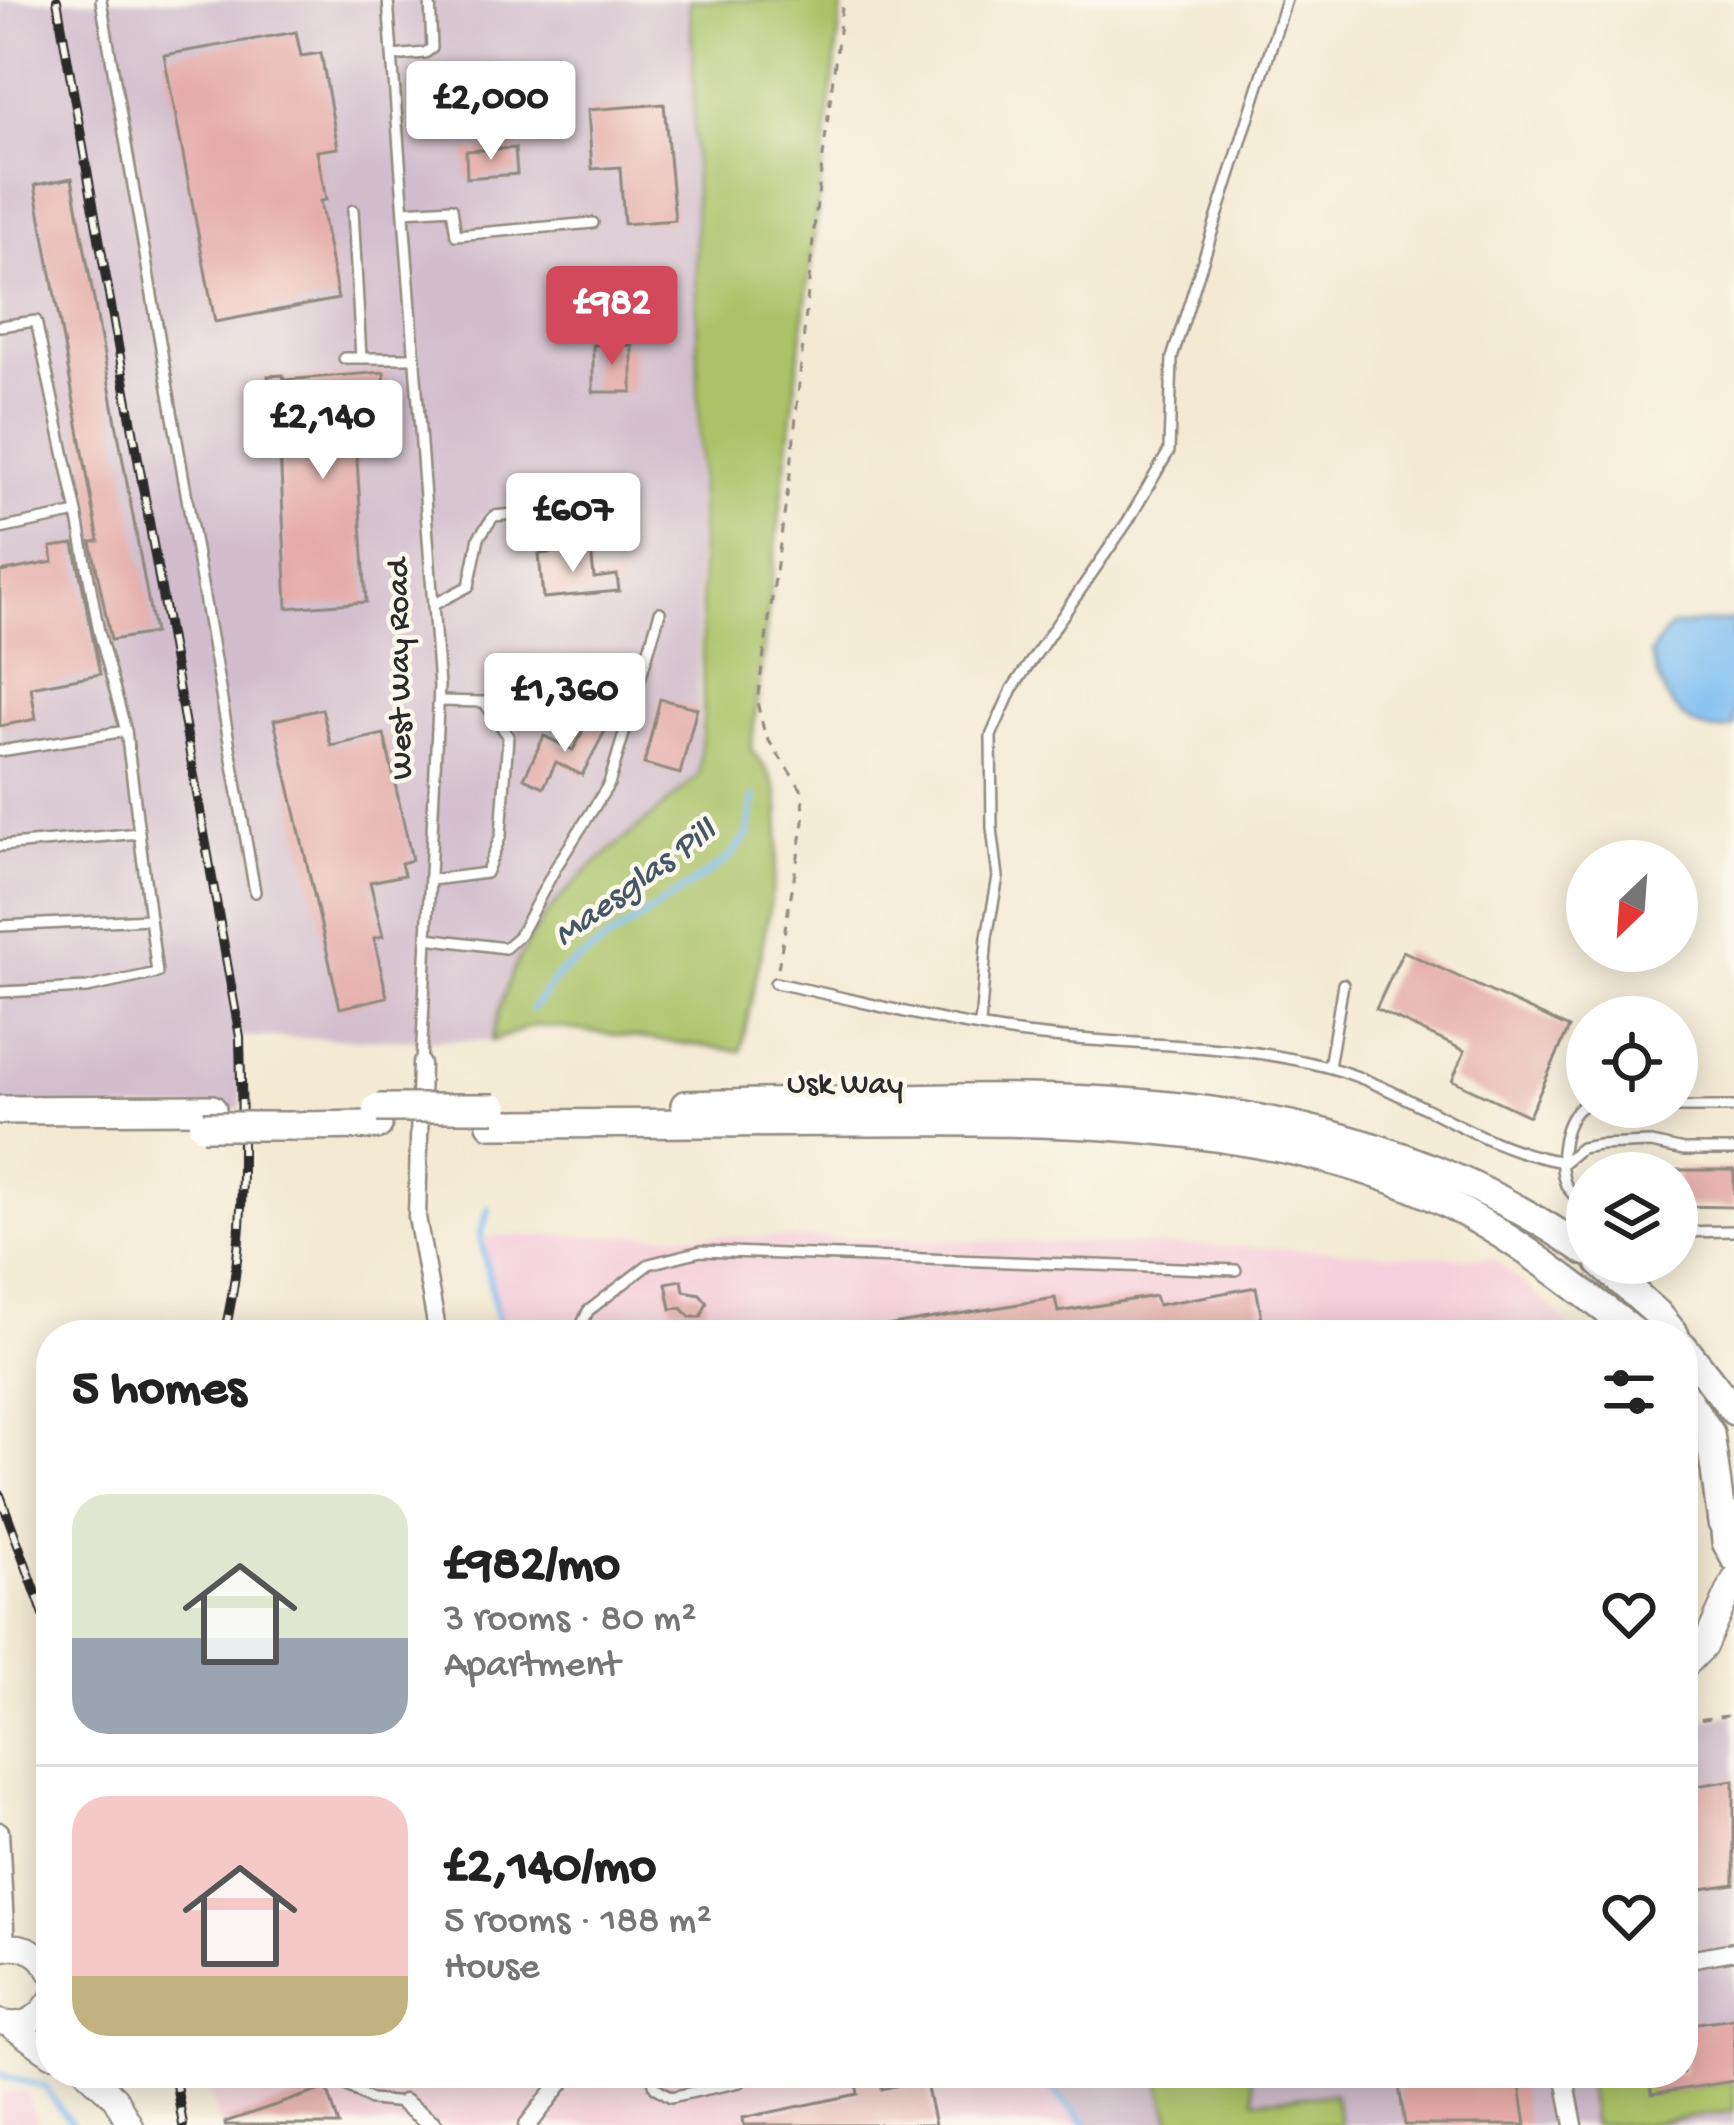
<!DOCTYPE html>
<html lang="en">
<head>
<meta charset="utf-8">
<style>
  body { margin:0; font-family:"Gochi Hand",sans-serif; background:#f6f6f6; color:#222; height:100vh; display:flex; flex-direction:column; font-size:45px; white-space:nowrap }
  * { box-sizing:border-box; margin:0 }
  p { font-size:39px; color:#767676 }
  .icon { flex:none; width:66px; height:66px; fill:none; stroke:currentColor; stroke-width:2; stroke-linecap:round; stroke-linejoin:round }
  .map { position:relative; flex:1; overflow:hidden }
  .sheet { position:absolute; left:36px; top:1320px; width:1662px; height:768px; display:flex; flex-direction:column; background:#fff; border-radius:48px; box-shadow:0 6px 30px #0003 }
  .sheet>* { flex:none }
  .needle { width:78px; rotate:205deg }
  .tools { position:absolute; left:1566px; top:840px; display:grid; gap:24px }
  .tools a { display:grid; place-items:center; width:132px; height:132px; border-radius:50%; background:#fff; box-shadow:0 6px 30px #0003; font-size:60px }
  .price { position:absolute; translate:-50% -102px; padding:0 27px; border-radius:12px; background:#fff; color:#222; font-size:39px; line-height:78px; filter:drop-shadow(0 3px 6px #0008) }
  .price::after { content:''; position:absolute; left:50%; top:72px; width:36px; height:27px; margin-left:-18px; background:inherit; clip-path:polygon(0 0,100% 0,50% 100%) }
  .price.active { background:#d1495b; color:#fff }
  ul { padding:0; list-style:none }
  li { display:flex; align-items:center; gap:36px; height:300px; padding:0 36px }
  li+li { border-top:3px solid #e0e0e0 }
  li span { display:grid; place-items:center; flex:none; width:336px; height:240px; border-radius:36px; color:#555 }
  li>.icon { margin-inline-start:auto }
  span .icon { width:144px; height:144px; fill:#fffc; stroke-width:1 }
  li b { font-size:51px }
  h2 { display:flex; justify-content:space-between; align-items:center; height:144px; padding:0 36px; font-size:51px }
  .map>svg:first-child { display:block }
</style>
</head>
<body>
<div class="map">
<svg width="1734" height="2125" viewBox="0 0 1734 2125">
  <rect width="100%" height="100%" fill="#fbf7ec"/>
  <filter id="ink" filterUnits="userSpaceOnUse"><feTurbulence type="fractalNoise" baseFrequency=".00833" numOctaves="2"/><feDisplacementMap in="SourceGraphic" scale="24" xChannelSelector="R" yChannelSelector="G"/><feConvolveMatrix kernelMatrix="1 2 1 2 8 2 1 2 1" color-interpolation-filters="sRGB"/></filter>
  <filter id="wash" filterUnits="userSpaceOnUse"><feTurbulence type="fractalNoise" baseFrequency=".004" numOctaves="4" result="noise"/><feDisplacementMap in="SourceGraphic" scale="48" xChannelSelector="R" yChannelSelector="G"/><feGaussianBlur stdDeviation="2.7" result="paint"/><feColorMatrix in="noise" values="0 0 0 0 0 0 0 0 0 0 0 0 0 0 0 0 0 1.4 0 .05"/><feComposite in="paint" operator="in"/></filter>
  <g filter="url(#wash)">
    <rect width="100%" height="100%" fill="#f4ead4"/>
    <g fill="#f5cfdb">
      <polygon points="662,1235 1247,1247 1494,1259 1560,1316 1573,1335 501,1335 480,1236"/>
      <polygon points="204,2073 1036,2073 1087,2125 220,2125"/>
      <polygon points="26,2090 38,2125 0,2125 0,2094"/>
    </g>
    <g fill="#d1bdcc">
      <polygon points="0,0 689,0 693,54 699,775 585,872 543,918 506,980 492,1041 241,1037 241,1109 0,1110"/>
      <polygon points="1734,1715 1734,2125 1087,2125 1036,2073 1683,2073 1683,1722"/>
    </g>
    <g fill="#abc268" stroke="#6b764a" stroke-width="3">
      <path d="M689 0H843L751 750C761 762 771 774 776 789 791 836 751 995 741 1051L554 1027 533 1026 492 1041C517 902 604 863 699 775L703 714 693 54Z"/>
      <polygon points="1166,2073 1251,2073 1255,2100 1334,2094 1341,2125 1172,2125 1160,2085"/>
      <polygon points="1586,2073 1597,2073 1598,2078 1649,2073 1653,2094 1734,2081 1734,2111 1640,2125 1593,2125"/>
    </g>
    <path fill="#7dbef2" stroke="#54748e" stroke-width="3" d="M1734 620V727C1684 741 1661 696 1650 654L1671 626Z"/>
    <g fill="none" stroke-linecap="round" stroke-linejoin="round">
      <g stroke="#7dbef2" stroke-width="6">
        <polyline points="532,1009 560,973 727,860 748,835 754,797"/>
        <polyline points="489,1208 480,1236 501,1335"/>
        <polyline points="1036,2073 1087,2125"/>
        <polyline points="0,2075 45,2087 72,2125"/>
      </g>
    </g>
    <g id="blocks">
      <g fill="#e5aba9">
        <polygon points="296,32 301,56 321,53 338,148 317,151 326,200 320,201 338,299 215,322 164,55"/>
        <polygon points="664,104 675,220 624,224 620,167 592,169 588,110"/>
        <polygon points="515,148 517,174 467,178 466,151"/>
        <polygon points="72,178 154,633 111,640 91,542 99,541 35,185"/>
        <rect x="593" y="345" width="39" height="47"/>
        <polygon points="384,372 388,425 355,428 366,602 287,608 280,447 272,447 268,376 283,375 284,380"/>
        <polygon points="74,544 100,674 31,687 36,719 0,726 0,572 53,562 51,547"/>
        <polygon points="591,549 594,578 617,575 619,591 543,598 539,554"/>
        <polygon points="660,699 697,708 680,774 644,764"/>
        <polygon points="322,709 331,746 384,734 412,860 401,863 404,875 370,882 383,936 374,938 387,997 340,1008 274,720"/>
        <polygon points="588,720 606,729 582,775 556,762 544,787 524,778 544,736 573,750"/>
        <polygon points="1403,951 1569,1028 1529,1116 1452,1080 1465,1051 1376,1009"/>
        <polygon points="1677,1170 1734,1170 1734,1207 1677,1206"/>
        <polygon points="682,1280 684,1291 700,1294 707,1302 701,1317 690,1317 682,1308 671,1309 666,1283"/>
        <polygon points="1256,1287 1265,1335 881,1335 880,1327 1055,1298 1058,1312 1155,1296 1158,1305"/>
        <polygon points="1734,1780 1734,1884 1683,1892 1683,1788"/>
        <polygon points="1734,2018 1734,2081 1652,2094 1649,2073 1683,2073 1683,2025"/>
        <polygon points="879,2073 882,2089 925,2079 935,2125 744,2125 743,2118 858,2094 855,2078"/>
        <polygon points="1397,2073 1518,2073 1526,2125 1405,2125"/>
        <polygon points="327,2088 339,2125 225,2125 225,2122"/>
      </g>
    </g>
  </g>
  <g filter="url(#ink)">
    <use href="#blocks" fill-opacity="0" stroke="#908a80" stroke-width="3"/>
    <g fill="none" stroke-linecap="round" stroke-linejoin="round">
      <defs>
        <g id="lane">
          <polyline points="101,0 255,892"/>
          <polyline points="388,0 439,686 421,1064"/>
          <polyline points="393,56 425,53 432,48 430,0"/>
          <polyline points="353,210 361,358"/>
          <polyline points="404,211 452,208 456,235 593,223"/>
          <polyline points="0,326 36,321 77,513"/>
          <polyline points="344,358 415,358"/>
          <polyline points="0,529 77,513 99,632 126,731 0,751"/>
          <polyline points="433,605 469,586 479,537 494,516 572,508"/>
          <polyline points="0,846 139,833"/>
          <polyline points="431,880 486,873 501,835 508,736 484,702 439,701"/>
          <polyline points="0,926 150,919"/>
          <polyline points="427,938 505,948 519,936 556,867 609,784 660,612"/>
          <path d="M775 983C855 999 936 1022 1017 1033 1120 1047 1226 1040 1327 1067 1411 1089 1476 1149 1564 1162L1581 1148 1599 1145 1651 1143 1684 1150H1734"/>
          <polyline points="0,992 87,988 157,973 126,731"/>
          <polyline points="980,1025 987,937 998,877 992,828 991,736 1012,689 1128,521 1169,451 1172,358 1286,0"/>
          <polyline points="1329,1067 1343,984"/>
          <path d="M1587 1104C1563 1111 1556 1163 1566 1185 1571 1194 1579 1201 1587 1208"/>
          <polyline points="1628,1107 1734,1107"/>
          <polyline points="1677,1232 1734,1231"/>
          <polyline points="577,1335 588,1311 649,1264 701,1251 1236,1270"/>
          <polyline points="326,2073 371,2100 404,2103"/>
          <polyline points="651,2073 655,2087 671,2097 740,2082 745,2073"/>
        </g>
        <g id="street">
          <polyline points="421,1064 417,1217 438,1335"/>
          <polyline points="0,1831 6,1947"/>
          <polyline points="1683,1960 1734,1951"/>
          <polyline points="1564,2073 1574,2125"/>
          <polyline points="404,2103 434,2125"/>
          <polyline points="528,2125 568,2073"/>
        </g>
        <g id="secondary">
          <polyline points="1683,1668 1704,1647 1734,1580"/>
          <path d="M0 1949C23 1942 40 1952 51 1972"/>
          <path d="M0 2022C23 2029 39 2019 51 2000"/>
          <polyline points="10,2025 51,2054"/>
          <polyline points="88,2073 115,2098 130,2125"/>
        </g>
        <g id="primary">
          <path d="M685 1105C1004 1099 1309 1060 1587 1252"/>
          <polyline points="0,1110 212,1109"/>
          <path d="M491 1124C612 1124 734 1123 855 1122 1037 1121 1259 1118 1427 1194 1505 1229 1571 1283 1638 1335"/>
          <polyline points="291,1126 378,1125"/>
          <polyline points="1600,1263 1658,1314 1675,1335"/>
          <polyline points="1683,1346 1734,1411"/>
          <polyline points="1683,1393 1710,1433 1722,1523"/>
          <polyline points="1723,1510 1726,1542 1734,1557"/>
        </g>
      </defs>
      <use href="#lane" stroke="#908a80" stroke-width="14"/>
      <use href="#street" stroke="#908a80" stroke-width="21"/>
      <use href="#secondary" stroke="#908a80" stroke-width="28"/>
      <use href="#primary" stroke="#908a80" stroke-width="32"/>
      <g stroke="#908a80" stroke-width="3" stroke-dasharray="9 9" stroke-linecap="butt">
        <polyline points="778,968 804,822 803,792 765,735 757,702 791,468 815,219 843,0"/>
        <polyline points="1683,1722 1734,1715"/>
      </g>
      <use href="#lane" stroke="#fff" stroke-width="9"/>
      <use href="#street" stroke="#fff" stroke-width="16"/>
      <use href="#secondary" stroke="#fff" stroke-width="24"/>
      <use href="#primary" stroke="#fff" stroke-width="27"/>
      <defs>
        <g id="rail">
          <path d="M57 0 240 1037C242 1137 248 1236 224 1335"/>
          <polyline points="0,1495 51,1634"/>
          <polyline points="174,2073 183,2125"/>
        </g>
      </defs>
      <use href="#rail" stroke="#2b2b2b" stroke-width="10"/>
      <use href="#rail" stroke="#fbf7ec" stroke-width="6" stroke-dasharray="18" stroke-linecap="butt"/>
      <defs>
        <g id="primary-bridge">
          <polyline points="377,1108 495,1108"/>
          <polyline points="203,1126 291,1126"/>
        </g>
      </defs>
      <use href="#primary-bridge" stroke="#908a80" stroke-width="32" stroke-linecap="butt"/>
      <use href="#primary-bridge" stroke="#fff" stroke-width="27"/>
    </g>
  </g>
  <g text-anchor="middle" dominant-baseline="central" stroke-width="9" stroke-linejoin="round" paint-order="stroke">
    <g font-size="33" fill="#2b2b2b" stroke="#fbf7ec">
      <text transform="translate(402 669) rotate(-91)">West Way Road</text>
      <text x="845" y="1086">Usk Way</text>
    </g>
    <g font-size="36" font-style="italic" fill="#445767" stroke="#fbf7ec">
      <text transform="translate(636 885) rotate(-36)">Maesglas Pill</text>
    </g>
  </g>
</svg>
<div class="tools">
<a><svg class="needle" viewBox="-14 -14 28 28"><path d="M0-13l5 13h-10z" fill="#e53935"/><path d="M0 13l5-13h-10z" fill="#767676"/></svg></a>
<a><svg class="icon" aria-label="locate" viewBox="0 0 24 24"><circle cx="12" cy="12" r="6"/><path d="M12 2v4M12 18v4M2 12h4M18 12h4"/></svg></a>
<a><svg class="icon" aria-label="layers" viewBox="0 0 24 24"><path d="M12 4l9 5-9 5-9-5zM3 14l9 5 9-5"/></svg></a>
</div>
<b class="price" style="left:491px;top:163px">£2,000</b>
<b class="price active" style="left:612px;top:368px">£982</b>
<b class="price" style="left:323px;top:482px">£2,140</b>
<b class="price" style="left:573px;top:575px">£607</b>
<b class="price" style="left:565px;top:755px">£1,360</b>
<section class="sheet">
<h2>5 homes<svg class="icon" aria-label="filters" viewBox="0 0 24 24"><path d="M4 7h16M4 17h16"/><circle cx="9" cy="7" r="2"/><circle cx="15" cy="17" r="2"/></svg></h2>
<ul>
<li><span style="background:linear-gradient(#dfe7d0 60%,#9aa5b1 0)"><svg class="icon" aria-label="home" viewBox="0 0 24 24"><path d="M3 11l9-7 9 7M6 9v11h12V9"/></svg></span><div><b>£982/mo</b><p>3 rooms · 80 m²</p><p>Apartment</p></div><svg class="icon" aria-label="heart" viewBox="0 0 24 24"><path d="M12 20l-8-8c-3-5 5-10 8-4 3-6 11-1 8 4z"/></svg></li>
<li><span style="background:linear-gradient(#f6c9c9 75%,#c2b280 0)"><svg class="icon" aria-label="home" viewBox="0 0 24 24"><path d="M3 11l9-7 9 7M6 9v11h12V9"/></svg></span><div><b>£2,140/mo</b><p>5 rooms · 188 m²</p><p>House</p></div><svg class="icon" aria-label="heart" viewBox="0 0 24 24"><path d="M12 20l-8-8c-3-5 5-10 8-4 3-6 11-1 8 4z"/></svg></li>
</ul>
</section>
</div>
</body>
</html>
